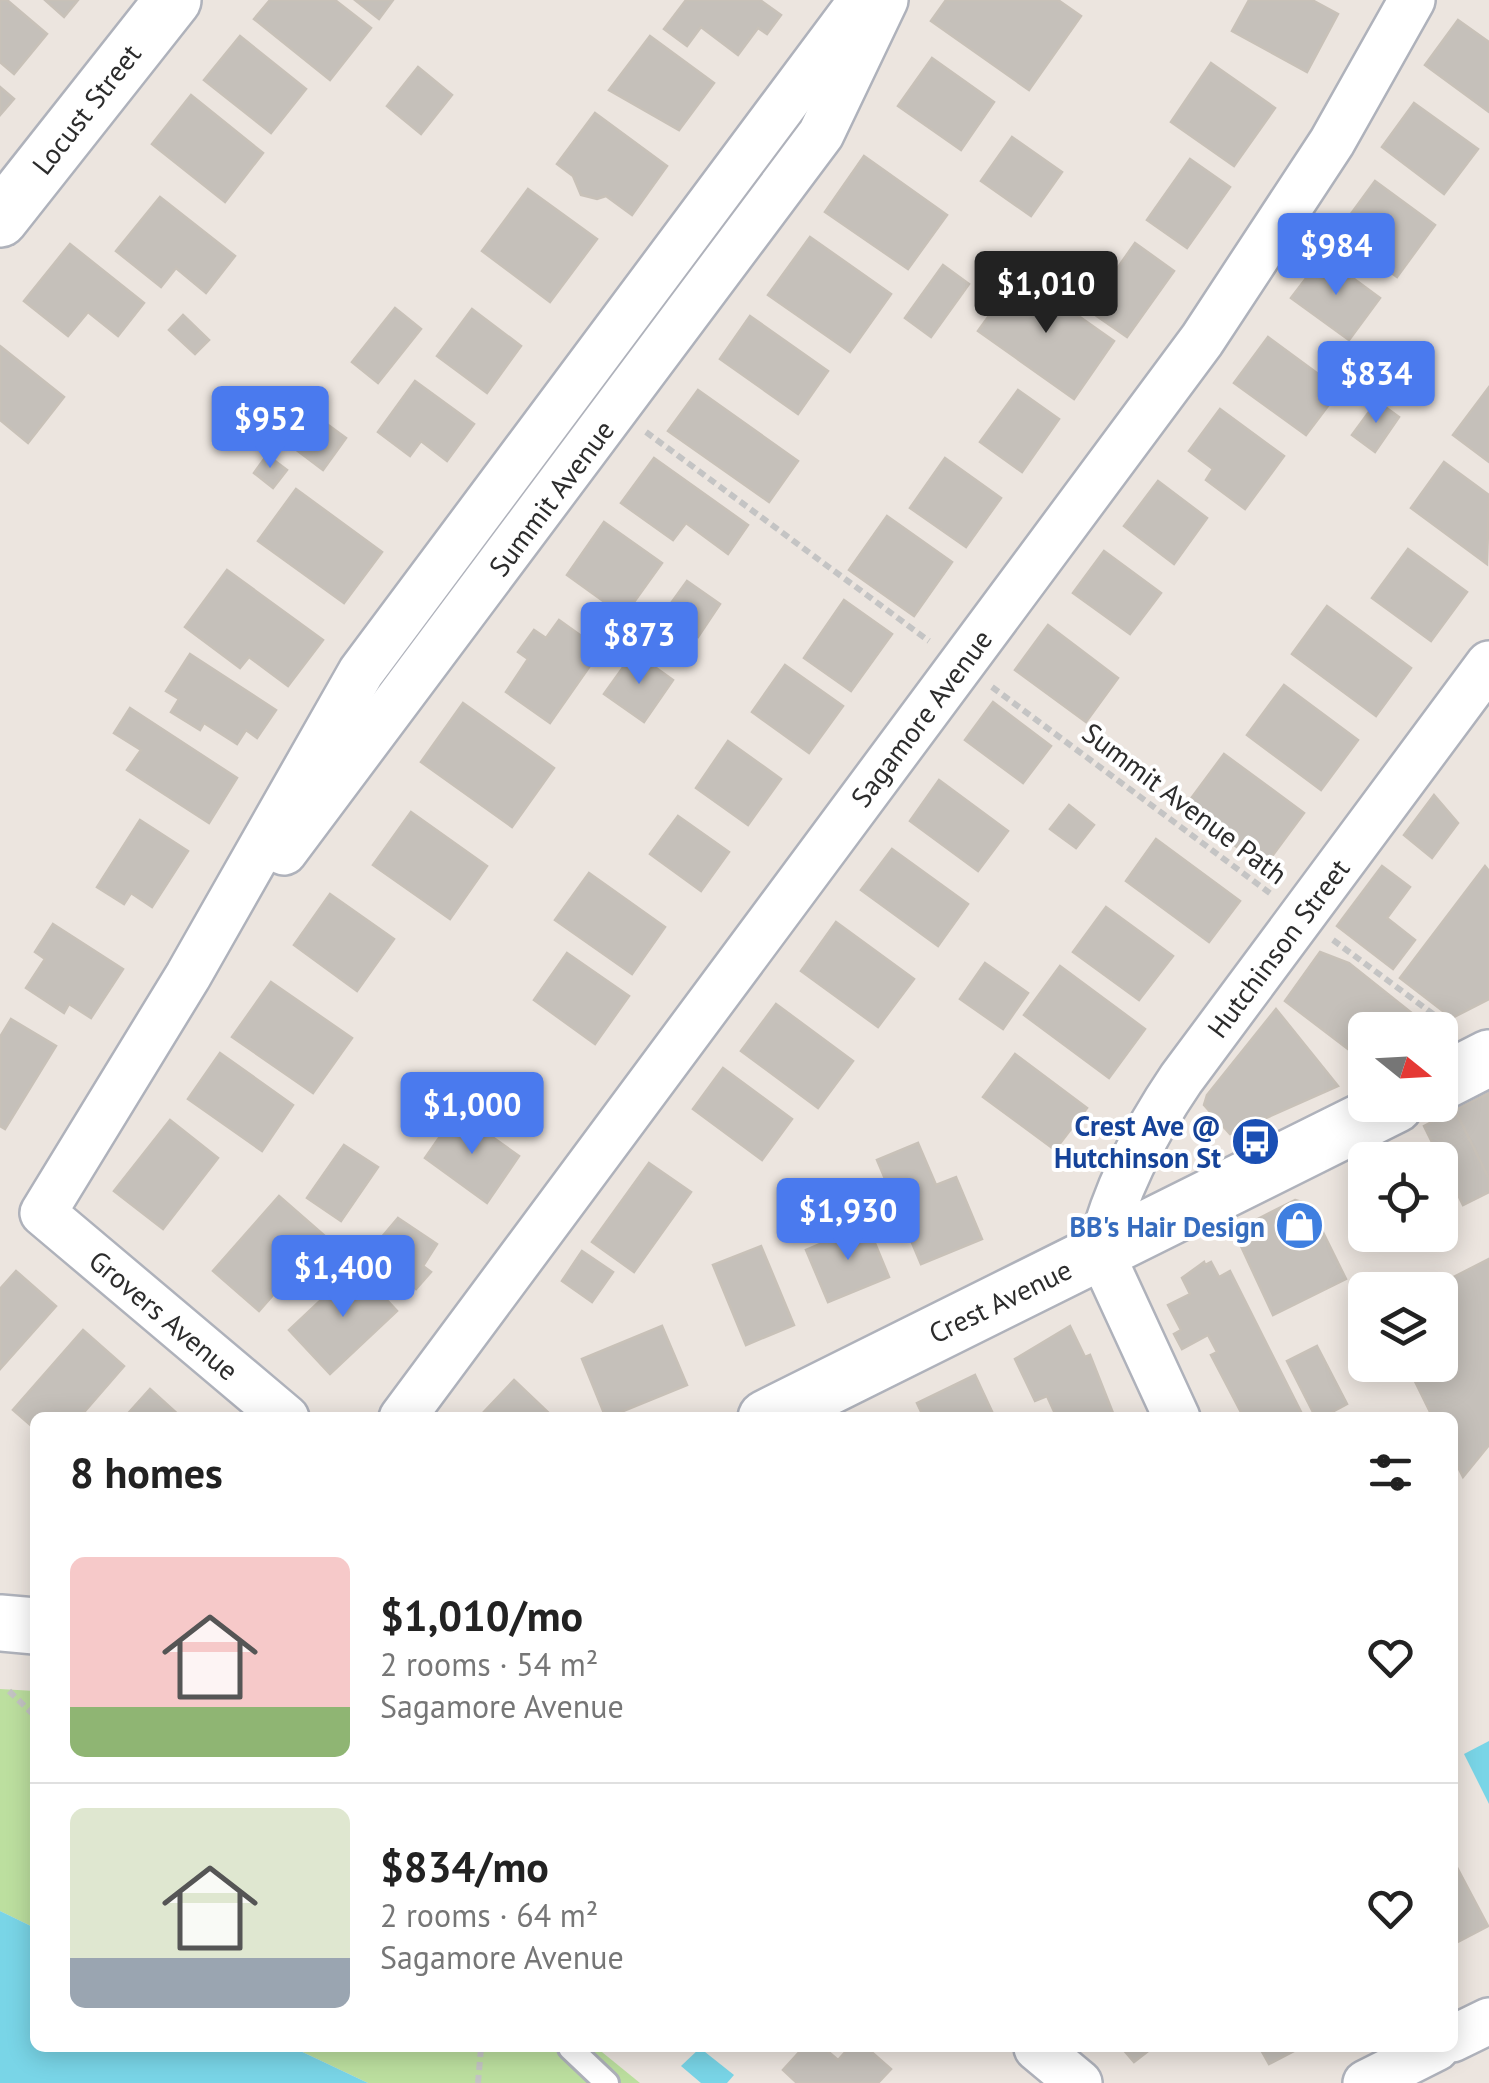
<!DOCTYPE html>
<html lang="en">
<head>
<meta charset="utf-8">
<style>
  body { margin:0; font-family:"PT Sans",sans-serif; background:#f2f2f2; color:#222; height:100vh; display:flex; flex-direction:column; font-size:38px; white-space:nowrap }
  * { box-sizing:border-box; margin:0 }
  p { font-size:32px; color:#767676 }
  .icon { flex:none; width:55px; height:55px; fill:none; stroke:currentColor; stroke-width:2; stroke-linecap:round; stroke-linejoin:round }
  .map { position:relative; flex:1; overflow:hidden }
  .details { position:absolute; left:30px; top:1412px; width:1428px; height:640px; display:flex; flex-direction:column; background:#fff; border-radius:15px; box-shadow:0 5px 25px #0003 }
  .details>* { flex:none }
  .needle { width:65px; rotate:108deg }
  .buttons { position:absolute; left:1348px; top:1012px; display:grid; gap:20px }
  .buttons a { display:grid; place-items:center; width:110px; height:110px; border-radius:15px; background:#fff; box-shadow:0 5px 25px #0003; font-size:50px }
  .price { position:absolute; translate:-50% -85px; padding:0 22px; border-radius:10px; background:#4a7aee; color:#fff; font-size:32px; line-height:65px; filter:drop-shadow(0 2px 5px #0008) }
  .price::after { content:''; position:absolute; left:50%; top:60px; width:30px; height:22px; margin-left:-15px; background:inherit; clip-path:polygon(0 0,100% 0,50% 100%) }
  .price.on { background:#222; color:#fff }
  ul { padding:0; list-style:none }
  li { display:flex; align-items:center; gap:30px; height:250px; padding:0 40px }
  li+li { border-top:2px solid #e0e0e0 }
  li span { display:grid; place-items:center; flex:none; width:280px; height:200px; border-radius:15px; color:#555 }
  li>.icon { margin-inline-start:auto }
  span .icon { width:120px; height:120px; fill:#fffc; stroke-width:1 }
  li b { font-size:42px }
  h2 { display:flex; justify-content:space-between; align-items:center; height:120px; padding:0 40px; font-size:42px }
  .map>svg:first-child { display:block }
</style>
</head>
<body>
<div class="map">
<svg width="1489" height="2083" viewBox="0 0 1489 2083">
  <rect width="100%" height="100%" fill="#ece5df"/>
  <g fill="#bcdf9f">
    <polygon points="0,1689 35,1691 35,1928 0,1911"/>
    <polygon points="294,2048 597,2048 640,2083 368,2083"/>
  </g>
  <g fill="#79d5e7">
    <polygon points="1489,1741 1489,1804 1464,1754"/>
    <polygon points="0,1911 35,1928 35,2048 294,2048 368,2083 0,2083"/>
    <polygon points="700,2048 734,2075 727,2083 701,2083 681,2066"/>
  </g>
  <g fill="#c5c0ba" stroke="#c8c1b8" stroke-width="2.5">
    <polygon points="0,0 7,0 47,34 14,74 0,62"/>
    <polygon points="45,0 78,0 64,17"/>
    <polygon points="270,0 335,0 371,28 330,80 254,19"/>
    <polygon points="355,0 393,0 379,19"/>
    <polygon points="686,0 760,0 781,15 767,34 758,28 738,55 701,27 687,46 664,29"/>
    <polygon points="946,0 1058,0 1081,16 1029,90 931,21"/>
    <polygon points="1249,0 1312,0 1338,14 1307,72 1232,31"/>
    <polygon points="1458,20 1489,42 1489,112 1425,65"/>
    <polygon points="240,36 306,89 271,133 204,80"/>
    <polygon points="650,36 714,83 679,130 609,90"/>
    <polygon points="932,58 994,102 961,150 898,106"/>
    <polygon points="1211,63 1275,108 1234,166 1171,122"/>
    <polygon points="418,67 452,95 421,134 387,106"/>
    <polygon points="0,87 14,99 0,115"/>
    <polygon points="191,95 263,153 225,202 152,144"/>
    <polygon points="1414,103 1478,149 1444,194 1382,147"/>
    <polygon points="595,113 667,166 632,215 606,196 597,199 581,195 573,176 557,164"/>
    <polygon points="1012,137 1062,172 1031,216 981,181"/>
    <polygon points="864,156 947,215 908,269 825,212"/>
    <polygon points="1190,159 1230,187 1187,248 1147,220"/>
    <polygon points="1375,181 1435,225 1397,277 1337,233"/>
    <polygon points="528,189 597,239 550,302 482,251"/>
    <polygon points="160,197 235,256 206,293 176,268 161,287 116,251"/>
    <polygon points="810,237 891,294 850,352 768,295"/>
    <polygon points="1135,243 1174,271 1127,337 1088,310"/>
    <polygon points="70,244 144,303 118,336 88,312 68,336 24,301"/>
    <polygon points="1323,256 1380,298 1349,340 1291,298"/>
    <polygon points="943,265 969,284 931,337 905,318"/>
    <polygon points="1019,274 1114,341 1074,399 978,331"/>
    <polygon points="395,308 421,329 378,383 352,362"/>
    <polygon points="472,309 521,346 487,393 437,356"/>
    <polygon points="183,315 209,340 195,354 169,330"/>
    <polygon points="750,316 828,371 798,414 720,359"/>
    <polygon points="1268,337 1340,390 1306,435 1234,383"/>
    <polygon points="0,346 64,397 28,443 0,420"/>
    <polygon points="415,381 474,424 447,461 421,441 410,456 378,432"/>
    <polygon points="1489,387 1489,462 1453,435"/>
    <polygon points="698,390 798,461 769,502 668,431"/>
    <polygon points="1018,390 1059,419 1022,472 980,442"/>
    <polygon points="1377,401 1399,417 1375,452 1352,435"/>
    <polygon points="305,408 346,438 323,470 282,439"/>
    <polygon points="1220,409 1284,456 1245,509 1206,480 1213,469 1189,451"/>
    <polygon points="267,455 287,470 273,488 254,473"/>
    <polygon points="654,458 748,525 728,554 686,523 673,540 621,503"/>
    <polygon points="945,458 1001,498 966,547 910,508"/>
    <polygon points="1444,462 1489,495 1487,564 1411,508"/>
    <polygon points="1158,481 1207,518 1174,564 1124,526"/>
    <polygon points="296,489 382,552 344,603 258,541"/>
    <polygon points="887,516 952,562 914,616 849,570"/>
    <polygon points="604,522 662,563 624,616 567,575"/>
    <polygon points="1408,549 1467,592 1431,641 1372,598"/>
    <polygon points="1104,551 1161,593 1130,634 1073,593"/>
    <polygon points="227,570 323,640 288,686 249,657 240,668 185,627"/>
    <polygon points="687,581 720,604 698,637 664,613"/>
    <polygon points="844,600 892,634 851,691 804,658"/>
    <polygon points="1327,606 1411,668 1376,716 1292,654"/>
    <polygon points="559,620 601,650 550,723 506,692 528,659 518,652 534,630 546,638"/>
    <polygon points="1048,625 1118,678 1086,722 1015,670"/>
    <polygon points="634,652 673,680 644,722 604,694"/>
    <polygon points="190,654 276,710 257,738 246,730 237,744 204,723 200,730 171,712 179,699 166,691"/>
    <polygon points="785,665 843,706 809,753 752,712"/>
    <polygon points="1284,685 1358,740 1321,790 1247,735"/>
    <polygon points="993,702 1051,746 1023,783 965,740"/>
    <polygon points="463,703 554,768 512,827 421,762"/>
    <polygon points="130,708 237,778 209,823 127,770 141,750 114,733"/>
    <polygon points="728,741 781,779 748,825 696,788"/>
    <polygon points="1224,754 1304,813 1264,867 1184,808"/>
    <polygon points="939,780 1008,831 978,871 910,821"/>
    <polygon points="1434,795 1458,823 1432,858 1404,835"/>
    <polygon points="1069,805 1094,825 1076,848 1050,829"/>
    <polygon points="411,812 487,866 450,919 373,865"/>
    <polygon points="678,816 729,852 701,891 650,854"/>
    <polygon points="140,820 188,851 152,907 131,893 124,904 97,887"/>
    <polygon points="1156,839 1240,901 1209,942 1126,881"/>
    <polygon points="892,849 968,904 938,946 861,890"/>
    <polygon points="1382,866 1410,887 1387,918 1415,940 1393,969 1337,926"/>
    <polygon points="1485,866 1489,871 1489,999 1452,1018 1400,978"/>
    <polygon points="589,873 665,927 632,974 555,920"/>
    <polygon points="330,894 394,939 357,991 294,945"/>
    <polygon points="1106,907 1173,956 1139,1000 1073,952"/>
    <polygon points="836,922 914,979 878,1027 801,971"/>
    <polygon points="53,924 123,969 91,1018 69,1004 64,1013 26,988 45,959 35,952"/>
    <polygon points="1320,952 1349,963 1433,1030 1365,1030 1365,1062 1285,1001"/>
    <polygon points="567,953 629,996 595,1044 534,1000"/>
    <polygon points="985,963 1028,993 1003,1029 960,999"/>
    <polygon points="1060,966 1145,1029 1109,1078 1024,1015"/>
    <polygon points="271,982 352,1038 313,1093 232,1037"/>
    <polygon points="776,1004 853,1061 818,1108 741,1051"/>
    <polygon points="1276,1009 1338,1086 1230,1134 1204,1105 1207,1095"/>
    <polygon points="11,1019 56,1046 5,1129 0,1126 0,1037"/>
    <polygon points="220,1053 293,1105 262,1151 188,1099"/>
    <polygon points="1015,1054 1087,1108 1055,1150 983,1097"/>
    <polygon points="723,1068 792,1119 762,1160 693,1109"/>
    <polygon points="1489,1093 1489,1179 1455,1110"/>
    <polygon points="1455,1110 1489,1179 1489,1192 1463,1205 1424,1126"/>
    <polygon points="457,1112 519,1156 487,1203 425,1158"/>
    <polygon points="170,1120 218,1158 163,1229 114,1191"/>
    <polygon points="918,1143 936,1185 956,1177 982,1239 921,1264 877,1160"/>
    <polygon points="344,1145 378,1167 341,1221 307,1198"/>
    <polygon points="649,1163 691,1192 634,1272 592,1242"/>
    <polygon points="279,1196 325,1236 259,1311 213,1271"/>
    <polygon points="1295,1200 1309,1204 1346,1279 1273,1315 1239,1242 1244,1226"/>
    <polygon points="398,1218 437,1244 423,1266 431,1272 416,1289 370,1251"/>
    <polygon points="867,1224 889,1277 828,1302 806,1250"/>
    <polygon points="761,1246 794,1325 746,1345 713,1265"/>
    <polygon points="582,1251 613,1272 592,1302 562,1281"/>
    <polygon points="1489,1259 1489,1445 1463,1477 1452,1455 1452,1418 1433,1418 1407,1365 1440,1365 1440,1290 1428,1290"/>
    <polygon points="1204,1262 1205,1265 1211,1262 1219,1277 1230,1271 1302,1414 1244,1418 1211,1355 1217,1352 1208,1335 1182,1349 1174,1334 1181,1330 1168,1305 1190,1294 1182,1278"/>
    <polygon points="356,1267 397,1311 330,1374 289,1330"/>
    <polygon points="16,1271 56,1306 0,1369 0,1289"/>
    <polygon points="662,1326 687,1385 606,1418 582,1359"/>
    <polygon points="1070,1326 1085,1357 1090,1355 1115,1418 1057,1418 1047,1396 1035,1401 1015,1359"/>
    <polygon points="83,1330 124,1366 79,1418 35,1418 35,1429 13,1410"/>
    <polygon points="1317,1346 1347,1404 1321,1418 1316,1418 1287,1361"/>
    <polygon points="975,1375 995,1418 924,1418 917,1403"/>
    <polygon points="514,1380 551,1415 478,1418"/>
    <polygon points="150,1389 182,1418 124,1418"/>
    <polygon points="1452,1858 1488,1926 1452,1945"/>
    <polygon points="803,2048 824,2048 838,2060 849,2048 867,2048 891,2069 878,2083 797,2083 783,2070"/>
    <polygon points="1122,2048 1152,2048 1134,2062"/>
    <polygon points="1260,2048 1300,2048 1269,2064"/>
  </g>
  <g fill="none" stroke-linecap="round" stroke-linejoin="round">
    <defs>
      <polyline id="lane" points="570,2048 607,2083"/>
      <g id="street">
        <polyline points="284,852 821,134 885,0"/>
        <polyline points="286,1418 43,1213 188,976 361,672 862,0"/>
        <polyline points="402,1418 1202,340 1332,142 1412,0"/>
        <path d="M1177 1418 1100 1251C1116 1188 1145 1132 1181 1079L1489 664"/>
        <polyline points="1452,2039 1489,2021"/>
        <polyline points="1037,2048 1079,2083"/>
        <polyline points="1366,2083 1436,2048"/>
      </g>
      <g id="secondary">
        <polyline points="0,219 173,0"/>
        <polyline points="1440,1083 1489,1058"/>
        <polyline points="766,1418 1395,1105"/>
        <polyline points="0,1623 35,1626"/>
      </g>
    </defs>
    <use href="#lane" stroke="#afb2bb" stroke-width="28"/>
    <use href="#street" stroke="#afb2bb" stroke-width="50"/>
    <use href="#secondary" stroke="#afb2bb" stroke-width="60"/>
    <g stroke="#c4c4c4" stroke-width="6" stroke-dasharray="8 5" stroke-linecap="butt">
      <polyline points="646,432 929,641"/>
      <polyline points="992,687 1271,894"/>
      <polyline points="1333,940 1448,1025"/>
      <polyline points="9,1691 35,1716"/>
      <polyline points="478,2083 481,2048"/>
    </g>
    <use href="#lane" stroke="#fff" stroke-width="22"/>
    <use href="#street" stroke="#fff" stroke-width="45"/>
    <use href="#secondary" stroke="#fff" stroke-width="55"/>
  </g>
  <defs>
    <symbol id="bus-disc" viewBox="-11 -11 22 22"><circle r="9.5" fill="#1a4fb4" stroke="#fff"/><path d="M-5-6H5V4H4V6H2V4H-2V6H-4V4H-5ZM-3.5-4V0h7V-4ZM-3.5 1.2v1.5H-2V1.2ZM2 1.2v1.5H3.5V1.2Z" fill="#fff"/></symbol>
    <symbol id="shop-disc" viewBox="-11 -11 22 22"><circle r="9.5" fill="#3f7fe0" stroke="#fff"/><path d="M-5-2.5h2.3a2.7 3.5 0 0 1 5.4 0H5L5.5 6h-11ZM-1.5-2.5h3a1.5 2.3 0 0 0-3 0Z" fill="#fff"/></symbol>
  </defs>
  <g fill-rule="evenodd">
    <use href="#bus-disc" x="1228" y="1114" width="55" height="55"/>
    <use href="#shop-disc" x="1272" y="1198" width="55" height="55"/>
  </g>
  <g text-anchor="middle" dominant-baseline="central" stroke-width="8" stroke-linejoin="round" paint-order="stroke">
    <g font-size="28" fill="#2c2c2c" stroke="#fff">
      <text transform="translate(86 109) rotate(-52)">Locust Street</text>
      <text transform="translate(551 498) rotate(-53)">Summit Avenue</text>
      <text transform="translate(921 718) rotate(-53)">Sagamore Avenue</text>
      <text transform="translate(1185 803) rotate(37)">Summit Avenue Path</text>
      <text transform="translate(1278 948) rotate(-53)">Hutchinson Street</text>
      <text transform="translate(1000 1301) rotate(-26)">Crest Avenue</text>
      <text transform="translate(164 1315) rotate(40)">Grovers Avenue</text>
    </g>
    <g font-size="28" font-weight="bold" fill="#164399" stroke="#fff" text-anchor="end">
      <text x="1221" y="1125">Crest Ave @<tspan x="1221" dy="32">Hutchinson St</tspan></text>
    </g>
    <g font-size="28" font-weight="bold" fill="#366cbe" stroke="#fff" text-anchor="end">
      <text x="1265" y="1226">BB's Hair Design</text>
    </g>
  </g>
</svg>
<div class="buttons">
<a><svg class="needle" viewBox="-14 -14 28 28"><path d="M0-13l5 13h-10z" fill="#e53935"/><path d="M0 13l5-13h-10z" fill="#767676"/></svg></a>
<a><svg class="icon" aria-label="locate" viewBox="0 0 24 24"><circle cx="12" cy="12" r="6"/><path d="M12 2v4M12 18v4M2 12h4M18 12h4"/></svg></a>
<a><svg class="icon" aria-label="layers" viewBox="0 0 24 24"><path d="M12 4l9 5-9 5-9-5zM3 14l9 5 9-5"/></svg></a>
</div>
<b class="price" style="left:1336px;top:298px">$984</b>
<b class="price on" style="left:1046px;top:336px">$1,010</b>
<b class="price" style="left:1376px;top:426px">$834</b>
<b class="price" style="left:270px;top:471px">$952</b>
<b class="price" style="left:639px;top:687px">$873</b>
<b class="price" style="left:472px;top:1157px">$1,000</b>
<b class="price" style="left:848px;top:1263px">$1,930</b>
<b class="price" style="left:343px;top:1320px">$1,400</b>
<section class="details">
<h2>8 homes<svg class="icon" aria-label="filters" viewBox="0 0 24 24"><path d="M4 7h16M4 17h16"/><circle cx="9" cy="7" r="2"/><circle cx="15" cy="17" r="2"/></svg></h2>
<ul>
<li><span style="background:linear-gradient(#f6c9c9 75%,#8fb573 0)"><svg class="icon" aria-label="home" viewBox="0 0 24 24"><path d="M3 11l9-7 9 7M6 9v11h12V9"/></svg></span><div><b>$1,010/mo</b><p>2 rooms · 54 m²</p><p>Sagamore Avenue</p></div><svg class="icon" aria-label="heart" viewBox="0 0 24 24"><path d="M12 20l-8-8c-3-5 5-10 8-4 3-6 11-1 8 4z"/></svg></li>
<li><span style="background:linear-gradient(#dfe7d0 75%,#9aa5b1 0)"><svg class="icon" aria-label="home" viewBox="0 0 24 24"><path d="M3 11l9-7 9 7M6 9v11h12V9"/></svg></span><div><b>$834/mo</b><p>2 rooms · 64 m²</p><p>Sagamore Avenue</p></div><svg class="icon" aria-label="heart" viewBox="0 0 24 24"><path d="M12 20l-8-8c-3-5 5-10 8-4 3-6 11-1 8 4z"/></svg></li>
</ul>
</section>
</div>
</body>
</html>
